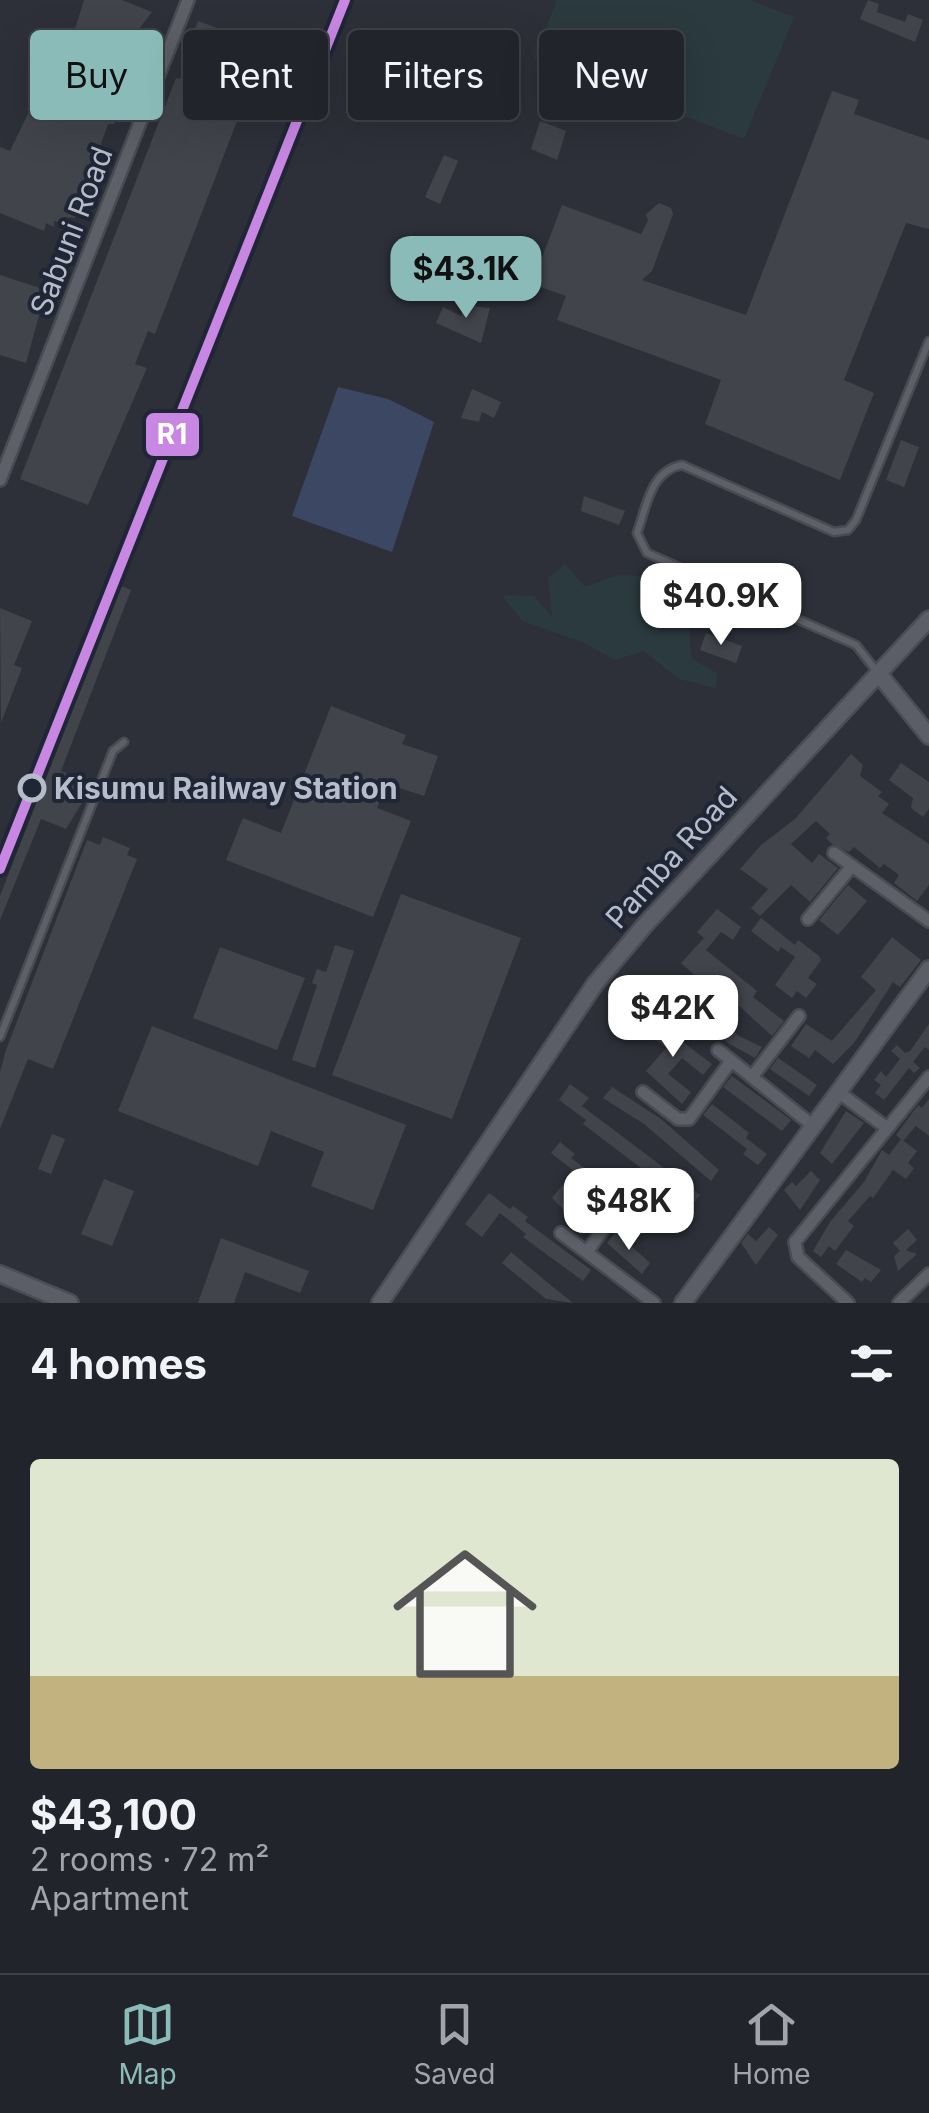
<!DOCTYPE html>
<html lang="en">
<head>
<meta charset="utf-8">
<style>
  body { margin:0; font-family:Inter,sans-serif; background:#2a2c33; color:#f1f3f6; height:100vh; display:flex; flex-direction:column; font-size:38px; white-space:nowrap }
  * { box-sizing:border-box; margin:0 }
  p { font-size:32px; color:#a2a4a9 }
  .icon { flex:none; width:55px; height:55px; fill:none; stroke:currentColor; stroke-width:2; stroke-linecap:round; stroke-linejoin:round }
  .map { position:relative; height:1303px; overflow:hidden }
  .drawer { display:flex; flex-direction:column; background:#22242b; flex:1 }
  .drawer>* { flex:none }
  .guide { position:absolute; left:30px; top:30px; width:870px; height:90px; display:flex; gap:20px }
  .price { position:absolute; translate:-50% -85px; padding:0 22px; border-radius:20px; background:#fff; color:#222; font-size:32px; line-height:65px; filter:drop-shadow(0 2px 5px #0008) }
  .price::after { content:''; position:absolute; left:50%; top:60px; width:30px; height:22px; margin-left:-15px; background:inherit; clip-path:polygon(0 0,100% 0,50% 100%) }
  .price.active { background:#8bbbb9; color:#111 }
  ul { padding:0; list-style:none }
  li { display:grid; align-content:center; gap:20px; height:530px; padding:0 30px }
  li+li { border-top:2px solid #3f4147 }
  li span { display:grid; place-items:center; height:310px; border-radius:10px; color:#555 }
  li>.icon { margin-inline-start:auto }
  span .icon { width:180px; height:180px; fill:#fffc; stroke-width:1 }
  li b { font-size:42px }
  h2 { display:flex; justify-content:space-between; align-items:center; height:120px; padding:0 30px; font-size:42px }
  .tag { padding:0 35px; border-radius:10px; background:#22242b; box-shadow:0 10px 40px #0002,0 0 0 2px #3f4147; font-size:35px; line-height:90px }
  .tag.active { background:#8bbbb9; color:#111 }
  .dock { display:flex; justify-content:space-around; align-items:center; height:140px; border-top:2px solid #3f4147; background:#22242b; font-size:28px; color:#a2a4a9 }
  .dock a { display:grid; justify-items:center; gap:5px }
  .dock .active { color:#8bbbb9 }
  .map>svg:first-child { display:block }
</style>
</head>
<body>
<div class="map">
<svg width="929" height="1303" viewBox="0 0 929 1303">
  <rect width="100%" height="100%" fill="#2d3039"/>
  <g fill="#2a3a3f">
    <polygon points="557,0 750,0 794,17 744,139 534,58"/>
    <path d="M565 564 585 587 618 575 644 576 693 601C693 625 687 634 692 659L717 673 716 688 679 679 644 651 615 660 580 641 522 621 502 595 534 596 552 617 548 578Z"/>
  </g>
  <polygon fill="#3c4863" points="338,387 388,399 434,422 392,552 292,516"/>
  <g fill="#41444b">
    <polygon points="84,0 122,0 152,12 128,43 118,74 126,77 124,83 140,89 135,103 120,98 114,124 108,124 75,218 64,217 64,223 54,221 54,227 46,223 44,231 0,213 0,147 10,151 38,93 53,98 59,78 51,78 52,57 66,58"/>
    <polygon points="868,0 879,4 877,12 905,22 908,14 923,20 915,42 860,19"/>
    <polygon points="198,21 266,46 155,334 148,331 135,364 147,368 88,505 20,479 176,78 180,79 190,55 186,53 189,45 182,42 186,32 193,35"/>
    <polygon points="832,91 859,100 854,114 929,140 929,229 906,223 844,380 874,393 840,480 705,424 721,380 557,320 566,296 532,284 562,205 641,234 648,221 646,214 659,203 671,208 673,214 652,271 642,280 746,315"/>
    <polygon points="540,121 566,131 557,160 531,149"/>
    <polygon points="444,155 458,161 440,204 425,197"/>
    <polygon points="0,275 46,290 26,363 0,355"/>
    <polygon points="465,305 490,308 481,343 436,323 443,307 461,316"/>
    <polygon points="472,389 501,402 494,418 482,412 479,422 461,418"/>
    <polygon points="901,440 919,447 904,487 886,480"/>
    <polygon points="584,496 625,511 619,525 581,511"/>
    <polygon points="121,586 131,590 61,771 84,780 77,801 82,803 66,829 41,819 0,920 0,896"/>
    <polygon points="0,608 32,621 14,665 22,668 1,723"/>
    <polygon points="706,633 742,646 736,663 700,650"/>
    <polygon points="331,706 406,735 402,744 438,756 424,796 387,784 377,808 411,821 373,917 226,860 243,818 281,833"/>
    <polygon points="851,754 863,765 860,776 882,792 878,796 889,804 882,813 929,844 929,885 917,901 894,883 899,875 884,864 880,868 854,847 849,852 832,844 826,838 830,834 816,821 791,844 812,863 819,854 838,868 810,902 791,885 760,916 751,908 768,889 740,869 761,845 795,819"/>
    <polygon points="901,763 929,782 929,809 923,817 911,808 913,798 889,780"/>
    <polygon points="103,837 130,848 127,855 137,859 53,1069 28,1059 0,1129 0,1072 6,1050 87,840 100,845"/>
    <polygon points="848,885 867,901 838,935 819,920"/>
    <polygon points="401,894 521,938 452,1119 332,1075"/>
    <polygon points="717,909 741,927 733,940 721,932 706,950 757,991 753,997 784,1021 772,1036 725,993 713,1013 739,1036 762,1047 755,1058 728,1043 711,1028 714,1024 669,995 678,984 695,997 705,985 681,963 704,938 697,932"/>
    <polygon points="761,918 795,945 798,940 819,956 821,960 808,978 817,984 806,998 797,991 792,998 775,985 795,957 781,947 778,952 751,931"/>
    <polygon points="892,937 921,960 900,987 893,982 854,1043 833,1064 815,1050 809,1058 791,1046 806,1024 832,1041 876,990 861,977"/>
    <polygon points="335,945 354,951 315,1068 292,1060 317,985 312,983 317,969 326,972"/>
    <polygon points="220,947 305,978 277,1050 193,1018"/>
    <polygon points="652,1019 712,1064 703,1075 682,1058 668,1074 691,1092 682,1104 646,1071 666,1048 643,1030"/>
    <polygon points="929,1024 929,1050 925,1047 913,1062 920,1068 914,1073 909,1068 884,1100 875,1093 881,1085 874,1080 881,1071 886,1077 900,1059 891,1051 897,1045 905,1053 910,1051"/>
    <polygon points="152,1026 406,1125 373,1210 311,1186 324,1152 271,1131 258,1166 118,1111"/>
    <polygon points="778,1058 817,1085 809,1096 770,1069"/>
    <polygon points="732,1076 791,1120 782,1131 723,1087"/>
    <polygon points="570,1084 589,1098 582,1106 700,1195 691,1206 583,1124 586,1120 559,1100"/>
    <polygon points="612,1087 661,1119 719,1170 711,1181 644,1124 603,1098"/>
    <polygon points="929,1099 929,1136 916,1126 903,1141 896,1135 918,1105 922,1108"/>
    <polygon points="712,1104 749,1133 746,1138 767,1154 758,1165 743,1154 747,1149 703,1115"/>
    <polygon points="846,1111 864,1123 832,1164 820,1153"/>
    <polygon points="52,1134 65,1139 51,1174 38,1169"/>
    <polygon points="901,1139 917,1151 908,1163 914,1168 906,1179 893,1170 873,1198 870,1196 848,1221 854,1226 835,1251 829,1246 821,1257 813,1251 830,1222 864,1182 882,1150 889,1155"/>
    <polygon points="560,1142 575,1154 571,1158 617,1192 608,1203 587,1186 572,1203 595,1221 586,1232 552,1198 574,1171 551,1153"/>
    <polygon points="811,1171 820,1180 800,1210 784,1190 792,1182 796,1186"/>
    <polygon points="104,1179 134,1191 112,1246 81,1234"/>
    <polygon points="489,1193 510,1209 513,1206 528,1217 525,1221 591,1270 583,1281 523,1237 526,1234 500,1213 482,1237 465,1224"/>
    <polygon points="769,1227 778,1235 756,1265 741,1243 748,1234 756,1241"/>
    <polygon points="908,1229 917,1240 906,1250 917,1254 898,1271 894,1256 900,1251 893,1243"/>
    <polygon points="616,1232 650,1263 642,1274 607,1243"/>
    <polygon points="221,1238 309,1271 300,1293 245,1272 234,1303 198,1303"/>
    <polygon points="846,1250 881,1270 871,1282 865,1278 862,1282 836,1264"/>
    <polygon points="511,1252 548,1283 573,1303 546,1299 502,1263"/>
  </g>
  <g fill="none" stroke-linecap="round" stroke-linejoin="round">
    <defs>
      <g id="lane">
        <path d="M878 673 856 645 647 553 637 533C647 506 650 471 682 465L834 532 848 530 856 520 929 341"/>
        <polyline points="0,1037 113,751 124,742"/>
      </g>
      <g id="street">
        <polyline points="0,480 188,0"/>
        <polyline points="834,853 929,921"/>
        <polyline points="808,919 852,866"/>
        <polyline points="718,1050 812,1125"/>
        <polyline points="752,1077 799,1016"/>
        <polyline points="837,1091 887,1128"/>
        <polyline points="643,1092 678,1119 689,1119 731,1061"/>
        <polyline points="561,1233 654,1303"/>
        <polyline points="587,1252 626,1196"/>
        <polyline points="848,1303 798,1257 795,1242 929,1077"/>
        <polyline points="899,1303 929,1274"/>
      </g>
      <g id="secondary">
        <polyline points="878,673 929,736"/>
        <polyline points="0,1274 70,1303"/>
        <polyline points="380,1303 595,984 644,926 929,619"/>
        <polyline points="683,1303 929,969"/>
      </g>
    </defs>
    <use href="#lane" stroke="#494b52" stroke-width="11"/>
    <use href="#street" stroke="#494b52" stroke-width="16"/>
    <use href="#secondary" stroke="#4a4d56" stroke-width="20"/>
    <use href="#lane" stroke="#5d6068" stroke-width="6"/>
    <use href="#street" stroke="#5d6068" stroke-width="11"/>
    <use href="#secondary" stroke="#5b5e66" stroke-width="15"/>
    <defs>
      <polyline id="rail-1" points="0,869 345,0"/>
    </defs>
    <use href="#rail-1" stroke="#1f2635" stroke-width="18"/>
    <use href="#rail-1" stroke="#c787e3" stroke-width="10"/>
  </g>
  <circle fill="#1f2635" stroke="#b7bcca" stroke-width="5" cx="32" cy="788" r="12"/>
  <g text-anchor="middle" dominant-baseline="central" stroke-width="8" stroke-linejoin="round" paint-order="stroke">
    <g font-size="30" fill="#b7bcca" stroke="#1f2635">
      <text transform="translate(71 231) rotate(-69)">Sabuni Road</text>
      <text transform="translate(671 857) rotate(-48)">Pamba Road</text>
    </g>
    <g font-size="30" font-weight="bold" fill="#b7bcca" stroke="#1f2635" text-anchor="start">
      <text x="54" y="788">Kisumu Railway Station</text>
    </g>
  </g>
  <rect stroke="#1f2635" stroke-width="4" x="144" y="411" width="57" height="47" rx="10" fill="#c787e3"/>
  <g font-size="28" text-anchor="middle" font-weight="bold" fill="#fff">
    <text x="172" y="444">R1</text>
  </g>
</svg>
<b class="price active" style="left:466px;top:321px">$43.1K</b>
<b class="price" style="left:721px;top:648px">$40.9K</b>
<b class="price" style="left:673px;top:1060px">$42K</b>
<b class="price" style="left:629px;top:1253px">$48K</b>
<div class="guide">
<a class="tag active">Buy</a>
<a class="tag">Rent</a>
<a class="tag">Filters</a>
<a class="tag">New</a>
</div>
</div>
<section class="drawer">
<h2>4 homes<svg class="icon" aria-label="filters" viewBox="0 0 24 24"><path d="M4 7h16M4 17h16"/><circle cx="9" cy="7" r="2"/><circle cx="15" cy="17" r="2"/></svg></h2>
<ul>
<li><span style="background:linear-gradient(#dfe7d0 70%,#c2b280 0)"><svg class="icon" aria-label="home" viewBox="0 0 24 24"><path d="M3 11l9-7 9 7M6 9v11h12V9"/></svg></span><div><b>$43,100</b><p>2 rooms · 72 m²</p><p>Apartment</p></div></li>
</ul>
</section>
<nav class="dock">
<a class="active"><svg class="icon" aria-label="map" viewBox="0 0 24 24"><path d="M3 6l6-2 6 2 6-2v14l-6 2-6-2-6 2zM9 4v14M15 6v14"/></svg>Map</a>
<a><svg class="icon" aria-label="saved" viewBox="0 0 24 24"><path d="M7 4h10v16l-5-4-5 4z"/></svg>Saved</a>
<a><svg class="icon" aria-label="home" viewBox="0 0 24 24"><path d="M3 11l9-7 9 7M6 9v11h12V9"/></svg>Home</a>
</nav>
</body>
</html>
